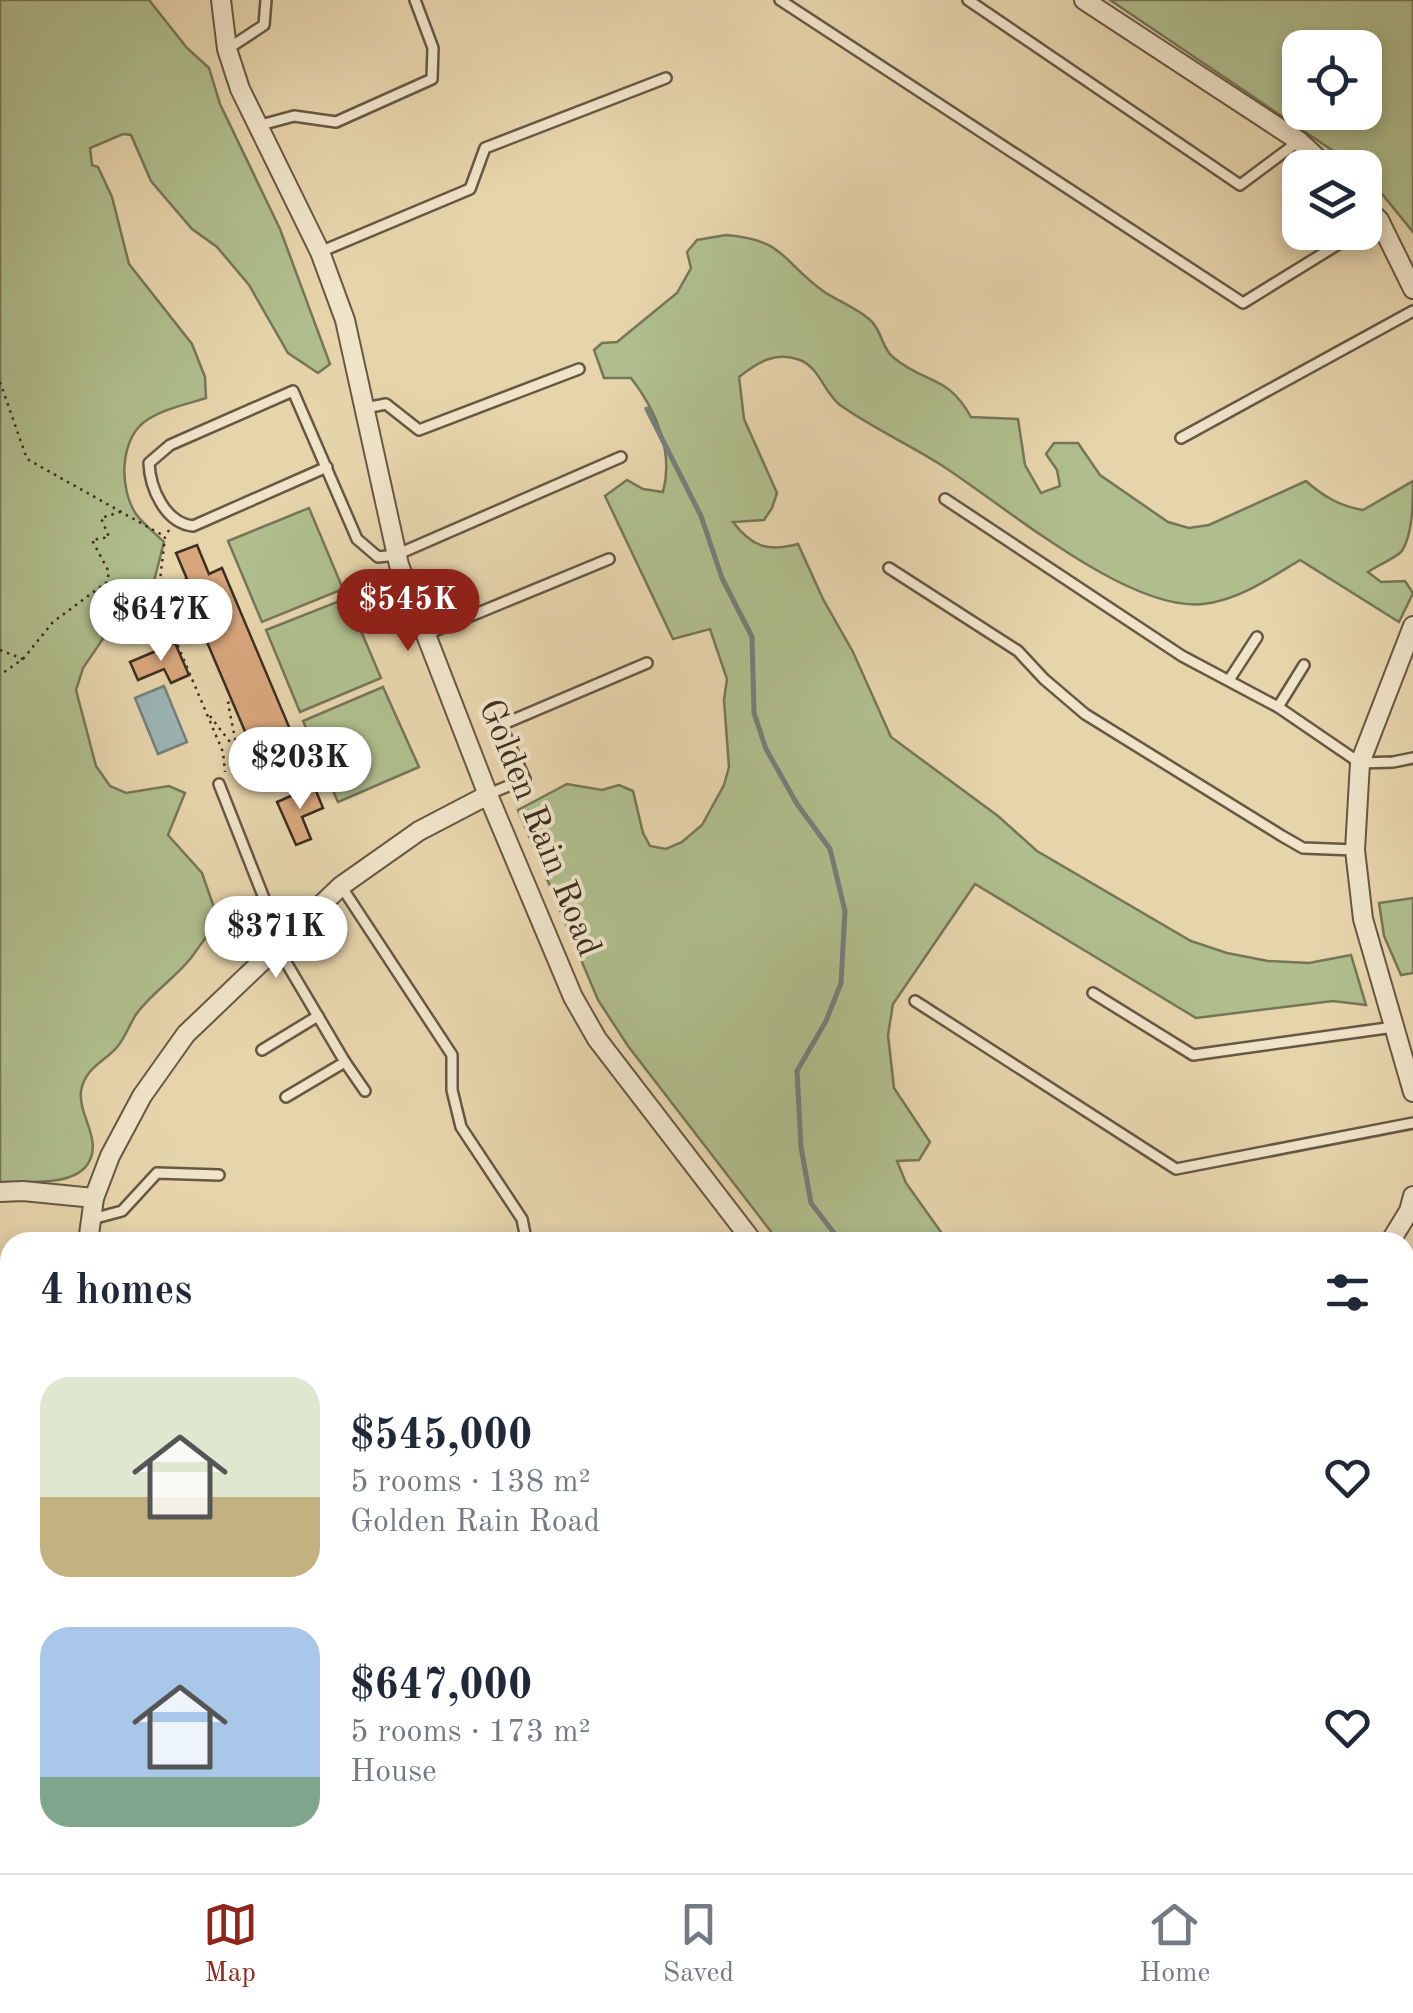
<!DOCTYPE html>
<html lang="en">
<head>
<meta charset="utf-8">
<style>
  body { margin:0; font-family:"Old Standard TT",serif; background:#f6f6f7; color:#1f2937; height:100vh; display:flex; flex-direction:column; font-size:38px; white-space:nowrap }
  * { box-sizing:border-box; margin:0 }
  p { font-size:32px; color:#747a83 }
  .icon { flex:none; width:55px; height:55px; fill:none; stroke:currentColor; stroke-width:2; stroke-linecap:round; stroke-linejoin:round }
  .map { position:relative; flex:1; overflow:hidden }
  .side { position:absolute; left:0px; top:1232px; width:1415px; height:642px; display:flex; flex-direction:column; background:#fff; border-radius:30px 30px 0 0; box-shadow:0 5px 15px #0003 }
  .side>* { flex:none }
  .buttons { position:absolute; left:1282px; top:30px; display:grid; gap:20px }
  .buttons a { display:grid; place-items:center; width:100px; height:100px; border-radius:20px; background:#fff; box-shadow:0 5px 15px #0003; font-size:50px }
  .price { position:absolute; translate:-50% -85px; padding:0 22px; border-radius:35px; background:#fff; color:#222; font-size:32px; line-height:65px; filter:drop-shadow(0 2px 5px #0008) }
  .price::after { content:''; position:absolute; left:50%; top:60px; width:30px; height:22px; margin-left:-15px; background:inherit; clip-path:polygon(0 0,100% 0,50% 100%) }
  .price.active { background:#8f2418; color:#fff }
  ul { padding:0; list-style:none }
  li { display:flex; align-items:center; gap:30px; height:250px; padding:0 40px }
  li span { display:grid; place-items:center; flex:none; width:280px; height:200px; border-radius:30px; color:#555 }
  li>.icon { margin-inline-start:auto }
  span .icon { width:120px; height:120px; fill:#fffc; stroke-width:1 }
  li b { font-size:42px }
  h2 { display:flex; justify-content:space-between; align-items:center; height:120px; padding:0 40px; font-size:42px }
  .dock { display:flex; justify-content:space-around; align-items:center; height:140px; border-top:2px solid #e0e1e3; background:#fff; font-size:28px; color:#747a83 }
  .dock a { display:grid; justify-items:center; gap:5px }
  .dock .active { color:#8f2418 }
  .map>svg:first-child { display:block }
</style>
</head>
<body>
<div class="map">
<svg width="1413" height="1873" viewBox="0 0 1413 1873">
  <rect width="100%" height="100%" fill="#e6d4ab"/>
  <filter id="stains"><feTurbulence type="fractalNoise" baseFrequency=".002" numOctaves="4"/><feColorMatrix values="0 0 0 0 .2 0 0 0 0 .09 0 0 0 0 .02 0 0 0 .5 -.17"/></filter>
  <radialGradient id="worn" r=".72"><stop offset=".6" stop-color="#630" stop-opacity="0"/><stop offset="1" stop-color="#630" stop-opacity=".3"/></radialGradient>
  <g fill="#b0be8d" stroke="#767657" stroke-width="2.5" fill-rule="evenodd">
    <path d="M0 0H149L187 48 209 68 220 104 280 229 330 364 318 373 288 353 249 285 217 247 192 229 151 181 131 135 123 134 90 148 92 165 98 167 112 197 129 264 192 344 205 377 206 398C187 404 164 409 147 420 119 438 119 489 136 514 143 524 155 533 164 542L152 589 119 615 83 668 76 690 96 766 110 786 126 793 169 786 185 793 168 835 202 873 219 922C208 934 200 945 191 958 175 978 153 992 137 1013 130 1023 126 1036 118 1046 105 1062 85 1067 81 1091 78 1116 104 1141 87 1165 71 1187 25 1181 0 1182Z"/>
    <path d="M1110 0H1413V232L1365 173V168L1357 167ZM1300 48H1365V112H1300Z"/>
    <path d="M726 235C785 240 781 260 823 291 838 301 856 308 869 319 882 329 881 348 894 358 927 385 947 374 971 417L1018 419 1025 465 1041 493 1060 486 1057 470 1046 454 1054 443H1078L1100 475 1168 522 1189 528 1209 525 1306 481C1324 497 1340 506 1363 510L1413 481C1413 502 1413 533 1402 551 1394 559 1378 565 1368 572L1381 582 1405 581 1413 593 1399 622 1300 560C1270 578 1239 600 1203 604 1127 612 1003 504 938 463 906 443 871 427 840 405 824 393 820 368 800 360 775 351 758 362 739 377L744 419 777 493 772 508 764 520 733 522C752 547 768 552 798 544L823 599 853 652 891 737 998 816 1037 851 1191 941 1227 953 1268 961 1309 963 1351 955 1366 1005 1333 1001 1196 1018 975 884 893 1004 888 1035 894 1088 930 1142 919 1160 897 1161 906 1183 948 1242H779L628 1046 598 1000 518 810 567 784 602 790 619 785 633 791 643 833 650 846 666 849 682 842 702 825 724 785 729 767 724 700 727 679 710 629 673 639 605 496 627 480 643 489 663 492C674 452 656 410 631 378H604L594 350 602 343 617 342 677 293 691 268 687 252 697 240Z"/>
    <polygon points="309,508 343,589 262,622 228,541"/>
    <polygon points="347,598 381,678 300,712 266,630"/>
    <polygon points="383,687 419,767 338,802 303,721"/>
    <polygon points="1413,898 1413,973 1401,975 1384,936 1379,903"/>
    <polygon points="50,1865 188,1865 203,1873 64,1873"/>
  </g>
  <polygon fill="#9bb5b5" stroke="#757f7a" stroke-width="2.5" points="164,686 187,742 158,754 135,698"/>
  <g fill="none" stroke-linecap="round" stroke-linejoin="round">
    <polyline stroke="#757f7a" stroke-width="5" points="647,409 701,516 722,578 752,637 754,713 766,749 797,804 830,849 845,911 841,983 826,1021 797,1071 801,1147 811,1203 841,1242"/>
  </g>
  <g fill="#d8a67c" stroke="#3d2f21" stroke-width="2.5">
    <polygon points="197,545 209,574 222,568 300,753 261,769 181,581 187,579 176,553"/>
    <polygon points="175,643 189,675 171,683 164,669 138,680 130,662"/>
    <polygon points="314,786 323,808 302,817 311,839 296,845 277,802"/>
  </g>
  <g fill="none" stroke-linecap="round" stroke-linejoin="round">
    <defs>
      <g id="service">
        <polyline points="780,0 1243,303 1358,232"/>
        <polyline points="968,0 1240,185 1299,141"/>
        <polyline points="229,48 264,25 266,0"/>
        <polyline points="257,126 294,116 336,122 432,79 433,48 415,0"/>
        <polyline points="320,252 470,189 485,148 666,78"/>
        <polyline points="365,408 386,404 419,430 579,369"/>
        <polyline points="1181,438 1413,311"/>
        <path d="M327 467 193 526C165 523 150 488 149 463L170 445 293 391 357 539 378 557 396 555 621 457"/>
        <polyline points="945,499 1182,656 1278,707 1360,763 1393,762 1413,758"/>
        <polyline points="889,568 1018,651 1044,679 1085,714 1282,836 1303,848 1355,850"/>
        <polyline points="427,634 609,559"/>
        <polyline points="1229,680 1257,637"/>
        <polyline points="1278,707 1304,665"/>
        <polyline points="219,784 271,916 287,937"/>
        <polyline points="489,794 525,779 501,725 647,663"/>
        <polyline points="341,886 452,1055 452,1090 461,1127 522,1219 525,1234 520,1242"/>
        <polyline points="277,947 345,1062 286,1097"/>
        <polyline points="1093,993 1193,1055 1394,1027"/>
        <polyline points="915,1001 1176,1169 1413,1123"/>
        <polyline points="262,1050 318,1016"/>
        <polyline points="345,1062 365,1091"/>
        <polyline points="92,1219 122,1211 157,1173 219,1175"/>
        <polyline points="1405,1296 1413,1295"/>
        <polyline points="1405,1408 1413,1406"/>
        <polyline points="0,1419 10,1414"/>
        <polyline points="1405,1812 1413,1810"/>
        <polyline points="543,1865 550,1870 570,1870 574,1865"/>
        <polyline points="1312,1865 1324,1873"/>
        <polyline points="411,1873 417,1865"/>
        <polyline points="941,1873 945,1865"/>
        <polyline points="1154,1873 1158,1865"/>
        <polyline points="1346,1873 1352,1865"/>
      </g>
      <g id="minor">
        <polyline points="221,0 227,49 240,89 320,252 345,320 399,565 488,795 573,997 597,1039 753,1242"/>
        <polyline points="1084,0 1299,141 1328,168"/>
        <polyline points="1365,206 1379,220 1413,289"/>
        <polyline points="1413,626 1360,763 1355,850 1363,919 1413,1092"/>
        <polyline points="0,1192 23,1191 94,1198"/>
        <polyline points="88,1242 94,1198 110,1156 142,1096 186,1034 341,886 419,831 488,795"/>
        <polyline points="1390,1242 1409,1211 1413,1196"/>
        <polyline points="0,1847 10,1855"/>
        <polyline points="23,1865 35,1873"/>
        <polyline points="627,1865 643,1873"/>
        <polyline points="773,1873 777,1865"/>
      </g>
    </defs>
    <use href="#service" stroke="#675844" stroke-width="14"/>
    <use href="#minor" stroke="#675844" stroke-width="22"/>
    <g stroke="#3d2f21" stroke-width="2.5" stroke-dasharray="2.5 5" stroke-linecap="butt">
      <polyline points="0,382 27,459 164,536"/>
      <polyline points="169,530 165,537 159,589 161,606 223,752 225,772"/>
      <polyline points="0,650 23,659 0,675"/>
      <polyline points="23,659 53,622 107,582 109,572 92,540 109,537 101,518 120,512"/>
      <polyline points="210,716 233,746 236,744 228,703 232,701"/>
    </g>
    <use href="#service" stroke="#efe3c8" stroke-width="9"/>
    <use href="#minor" stroke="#efe3c8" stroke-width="18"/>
  </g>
  <g text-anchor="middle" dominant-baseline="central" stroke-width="8" stroke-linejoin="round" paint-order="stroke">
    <g font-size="35" fill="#3d2f21" stroke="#efe3c8">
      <text transform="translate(539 828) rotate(68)">Golden Rain Road</text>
    </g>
  </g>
  <rect width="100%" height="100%" filter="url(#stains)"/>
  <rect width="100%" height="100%" fill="url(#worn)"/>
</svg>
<div class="buttons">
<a><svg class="icon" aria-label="locate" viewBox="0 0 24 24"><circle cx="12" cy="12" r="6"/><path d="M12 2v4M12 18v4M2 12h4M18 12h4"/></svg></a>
<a><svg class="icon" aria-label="layers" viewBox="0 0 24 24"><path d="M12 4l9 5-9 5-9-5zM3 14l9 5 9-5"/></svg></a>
</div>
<b class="price active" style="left:408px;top:654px">$545K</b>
<b class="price" style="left:161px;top:664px">$647K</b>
<b class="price" style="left:300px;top:812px">$203K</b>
<b class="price" style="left:276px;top:981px">$371K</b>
<section class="side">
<h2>4 homes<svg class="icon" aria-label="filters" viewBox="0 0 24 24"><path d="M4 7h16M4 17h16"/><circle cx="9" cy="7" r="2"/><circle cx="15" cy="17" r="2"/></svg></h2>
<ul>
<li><span style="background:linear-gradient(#dfe7d0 60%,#c2b280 0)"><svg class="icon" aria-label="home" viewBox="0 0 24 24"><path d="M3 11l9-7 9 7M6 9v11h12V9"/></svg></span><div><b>$545,000</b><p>5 rooms · 138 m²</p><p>Golden Rain Road</p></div><svg class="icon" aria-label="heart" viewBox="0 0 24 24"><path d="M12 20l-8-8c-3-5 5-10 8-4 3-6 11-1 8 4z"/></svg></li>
<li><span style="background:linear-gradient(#a9c7e8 75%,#7fa58c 0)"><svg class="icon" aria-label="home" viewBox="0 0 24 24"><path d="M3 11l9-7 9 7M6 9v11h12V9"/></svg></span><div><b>$647,000</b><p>5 rooms · 173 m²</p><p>House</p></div><svg class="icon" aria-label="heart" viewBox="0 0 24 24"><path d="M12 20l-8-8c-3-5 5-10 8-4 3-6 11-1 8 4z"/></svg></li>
</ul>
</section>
</div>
<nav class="dock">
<a class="active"><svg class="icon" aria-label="map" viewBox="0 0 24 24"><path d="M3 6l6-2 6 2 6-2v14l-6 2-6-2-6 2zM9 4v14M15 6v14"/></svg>Map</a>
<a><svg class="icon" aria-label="saved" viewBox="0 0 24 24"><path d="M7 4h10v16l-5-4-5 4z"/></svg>Saved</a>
<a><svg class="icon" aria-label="home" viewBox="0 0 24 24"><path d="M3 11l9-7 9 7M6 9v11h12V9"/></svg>Home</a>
</nav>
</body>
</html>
